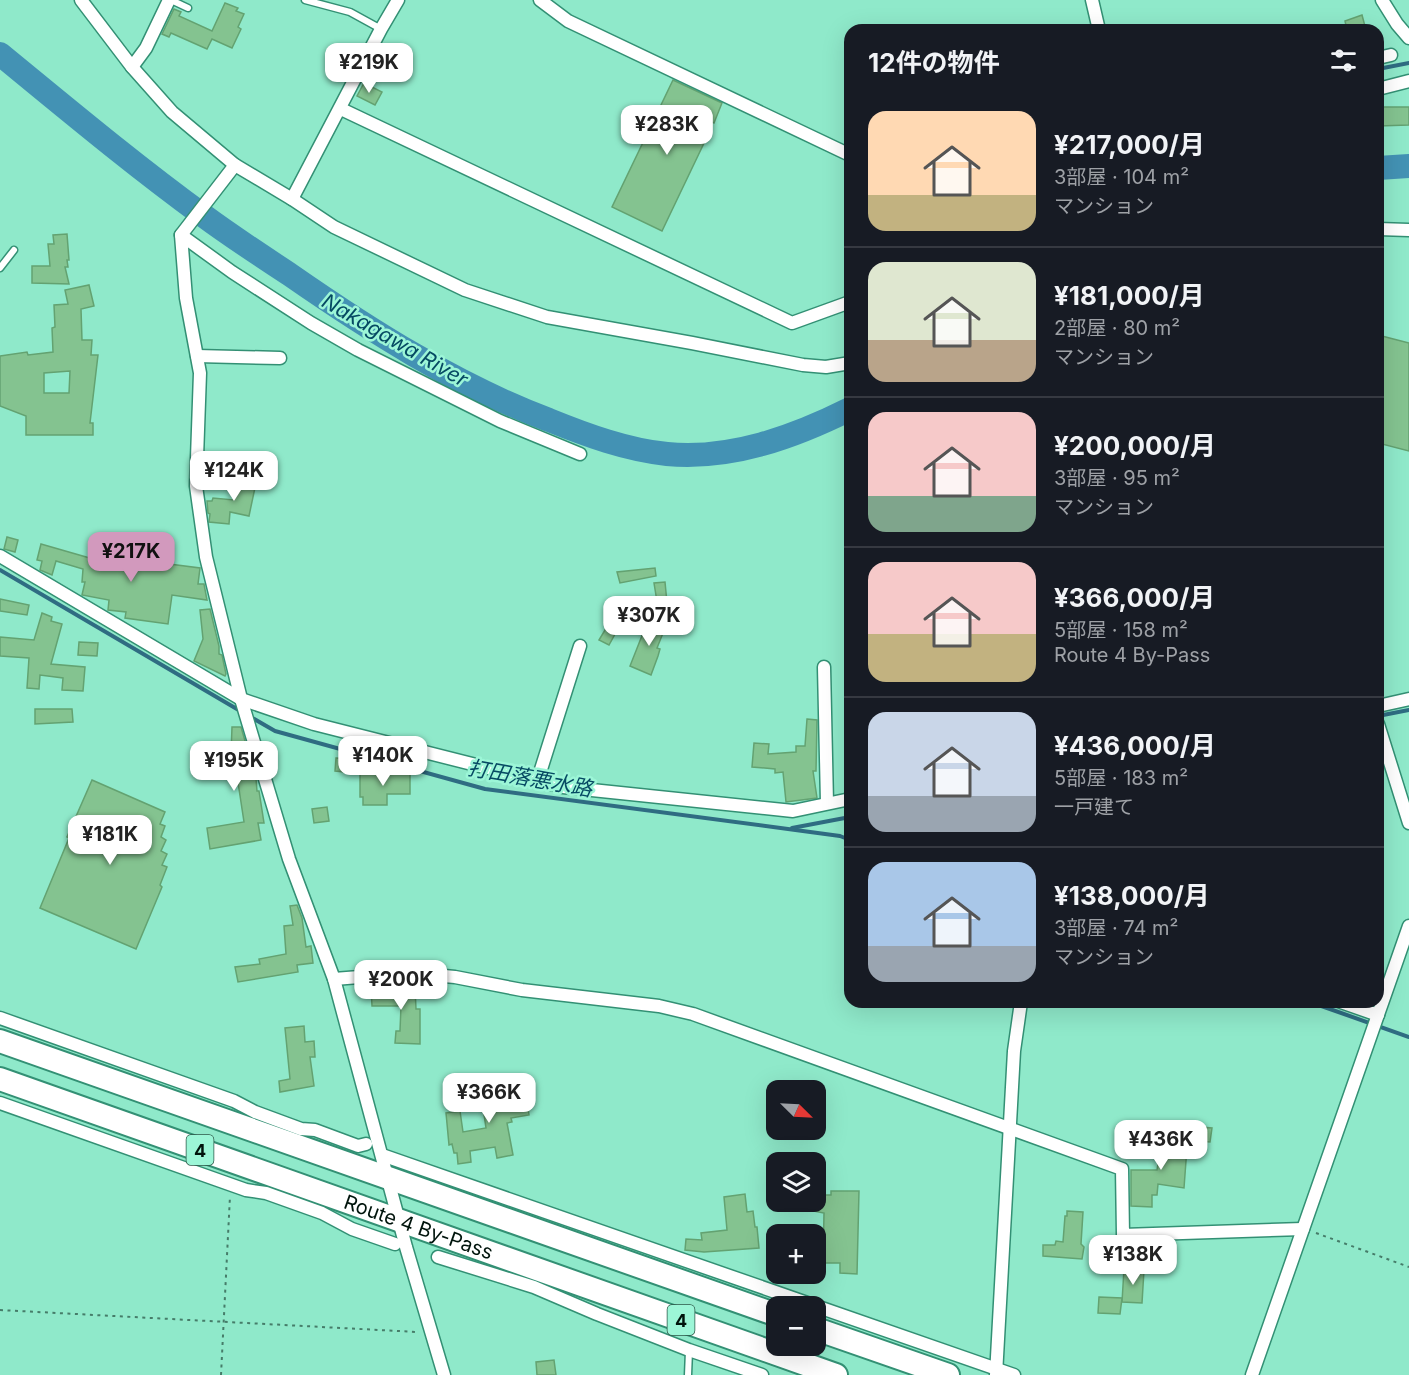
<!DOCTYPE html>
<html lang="ja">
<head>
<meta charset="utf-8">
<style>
  body { margin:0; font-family:Inter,"Noto Sans JP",sans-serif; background:#242831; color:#f1f3f6; height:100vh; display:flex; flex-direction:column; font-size:22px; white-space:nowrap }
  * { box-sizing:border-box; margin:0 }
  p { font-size:20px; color:#9ea1a6 }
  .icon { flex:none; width:33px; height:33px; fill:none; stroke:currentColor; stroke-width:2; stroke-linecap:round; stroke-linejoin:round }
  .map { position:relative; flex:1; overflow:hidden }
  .panel { position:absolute; left:844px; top:24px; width:540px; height:984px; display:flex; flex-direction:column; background:#171b24; border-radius:18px; box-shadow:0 6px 24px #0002 }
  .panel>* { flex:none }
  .needle { width:39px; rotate:114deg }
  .fabs { position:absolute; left:766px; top:1080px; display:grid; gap:12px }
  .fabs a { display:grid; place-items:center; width:60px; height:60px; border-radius:12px; background:#171b24; box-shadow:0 6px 24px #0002; font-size:30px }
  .price { position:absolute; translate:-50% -51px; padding:0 14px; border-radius:12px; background:#fff; color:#222; font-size:20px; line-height:39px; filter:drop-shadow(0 2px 3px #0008) }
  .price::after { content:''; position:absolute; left:50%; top:36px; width:18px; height:14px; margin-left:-9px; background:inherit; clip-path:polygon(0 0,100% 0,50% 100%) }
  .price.on { background:#d299bd; color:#111 }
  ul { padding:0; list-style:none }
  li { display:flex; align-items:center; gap:18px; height:150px; padding:0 24px }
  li+li { border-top:2px solid #363941 }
  li span { display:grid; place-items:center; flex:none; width:168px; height:120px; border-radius:18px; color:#555 }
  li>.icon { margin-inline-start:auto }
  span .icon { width:72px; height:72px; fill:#fffc; stroke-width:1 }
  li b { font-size:26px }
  h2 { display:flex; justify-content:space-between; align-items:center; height:72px; padding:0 24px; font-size:26px }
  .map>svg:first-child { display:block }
</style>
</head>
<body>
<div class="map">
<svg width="1409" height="1375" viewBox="0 0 1409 1375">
  <rect width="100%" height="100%" fill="#8fe9ca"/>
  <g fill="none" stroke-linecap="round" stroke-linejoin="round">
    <g stroke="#2f6c82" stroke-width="4">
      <polyline points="1378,69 1409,63"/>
      <polyline points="0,570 242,712"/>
      <polyline points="249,716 275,731 485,789 788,829 840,836 850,840"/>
      <polyline points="1378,716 1409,710"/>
      <polyline points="792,828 850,817"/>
      <polyline points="1310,1002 1409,1037"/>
    </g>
    <g stroke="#4392b4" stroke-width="24">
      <path d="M0 54C67 109 134 165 204 216 231 236 260 255 289 274 371 331 456 385 549 420 586 435 627 450 667 454 731 460 794 437 850 409"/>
      <polyline points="1378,168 1409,166"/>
    </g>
  </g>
  <g fill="#84c390" stroke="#63a271" stroke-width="1.5" fill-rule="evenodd">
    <polygon points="225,3 238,8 236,11 244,14 238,27 241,29 232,48 212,39 207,49 171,33 169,37 162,34 174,9 181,12 179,16 212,31"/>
    <polygon points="1362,15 1366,30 1347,30 1345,21"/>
    <polygon points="673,80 722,103 714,123 710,121 701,140 705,141 662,231 612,207"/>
    <polygon points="364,83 382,92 375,105 357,96"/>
    <polygon points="1378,107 1409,107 1409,125 1378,126"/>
    <polygon points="67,234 69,260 67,260 68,267 65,267 69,284 32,283 32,266 50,266 48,244 54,244 53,235"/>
    <path d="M89 285 94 306 81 309 82 340H92L91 355H98L90 423H93V435H26V416L0 406V356L27 352 28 355 53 352 52 328 55 327 54 305 68 304 65 290ZM70 371 69 393H44V373Z"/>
    <polygon points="1378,335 1409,343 1409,451 1378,443"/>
    <polygon points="239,474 257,478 249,516 230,512 229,524 209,522 210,514 208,513 207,501 212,501 213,498 234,500"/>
    <polygon points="7,537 18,540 15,552 4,549"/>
    <polygon points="41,544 114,565 115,557 200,568 198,584 204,584 207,600 172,595 168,624 125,618 126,612 108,610 109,600 82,595 85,582 82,582 83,569 56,561 52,575 40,570 42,561 37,560"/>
    <polygon points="655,568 656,576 620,583 617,572"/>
    <polygon points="665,582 668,613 659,614 654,583"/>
    <polygon points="0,599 29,605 27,615 0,611"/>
    <polygon points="210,609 219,646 219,654 222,655 226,674 225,676 194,661 203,639 200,610"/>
    <polygon points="42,613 52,617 51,621 62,624 51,664 85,667 83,691 62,690 63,678 40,675 39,689 27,688 29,658 0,656 0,637 34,640"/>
    <polygon points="649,618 667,623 657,648 660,649 658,656 651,675 630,666"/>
    <polygon points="611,620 620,625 609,645 599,640"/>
    <polygon points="79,642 98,643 97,656 78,655"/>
    <polygon points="35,709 72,709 73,722 35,724"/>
    <polygon points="807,719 817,720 816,771 813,771 817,798 786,802 783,772 775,773 775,769 752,767 754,743 769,744 768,754 796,752 796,746 805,746"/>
    <polygon points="232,727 241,727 256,779 257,791 259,791 264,823 258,823 261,840 210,849 207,828 244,822 237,776 193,775 193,753 231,754"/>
    <polygon points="336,758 356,759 355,773 335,771"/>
    <polygon points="360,773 410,774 410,794 387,794 387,805 363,805 363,797 360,797"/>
    <polygon points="92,780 165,812 160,824 165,826 161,837 166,840 161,851 167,854 162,865 167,867 160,885 162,887 136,949 40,908 69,838 67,837"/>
    <polygon points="327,807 329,821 314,823 312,809"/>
    <polygon points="297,905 302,918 306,947 311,946 313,963 297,965 298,972 238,982 235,967 260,964 259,959 286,954 284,926 293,925 290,906"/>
    <polygon points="415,987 416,1009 420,1009 420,1044 395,1043 396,1031 400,1031 401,1006 372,1006 371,988"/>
    <polygon points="304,1026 305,1042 314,1041 315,1057 310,1057 314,1086 280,1092 279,1081 290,1079 285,1028"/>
    <polygon points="524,1083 529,1115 511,1118 512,1122 507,1123 513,1155 497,1158 495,1147 470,1151 471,1162 458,1164 457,1153 454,1153 452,1144 449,1145 446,1113 460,1111 463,1132 486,1128 483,1108 487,1107 484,1090"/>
    <polygon points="1200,1127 1212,1128 1210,1142 1199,1141"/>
    <polygon points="1163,1132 1188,1134 1184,1188 1158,1184 1157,1195 1152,1195 1152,1207 1131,1206 1131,1170 1157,1170"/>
    <polygon points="831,1191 859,1191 857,1274 840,1273 840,1263 823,1263 824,1213 792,1207 793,1202 825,1202 825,1195 831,1195"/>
    <polygon points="745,1194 747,1212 753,1211 755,1227 757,1227 759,1248 704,1252 685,1250 686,1239 702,1240 701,1233 727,1230 724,1197"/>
    <polygon points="1067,1211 1083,1212 1081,1244 1084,1247 1082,1259 1043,1256 1043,1245 1055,1245 1056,1241 1063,1242 1065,1216 1067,1216"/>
    <polygon points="1124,1269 1144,1270 1142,1303 1122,1302"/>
    <polygon points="1099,1297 1122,1298 1120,1314 1098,1313"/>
    <polygon points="554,1360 556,1375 537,1375 536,1362"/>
  </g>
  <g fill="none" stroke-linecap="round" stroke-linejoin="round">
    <defs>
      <g id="lane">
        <polyline points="171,0 188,8"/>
        <polyline points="305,0 350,12 381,29"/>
        <polyline points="0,268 14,250"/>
        <polyline points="688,1375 689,1351"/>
      </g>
      <g id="street">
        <polyline points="81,0 132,67 172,112 235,165 292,199 334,227 465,290 547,317 692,343 803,365 826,367 850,363"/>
        <polyline points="540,0 568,21 850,155"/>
        <polyline points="1092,0 1099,30"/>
        <polyline points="1382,0 1397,24 1409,38"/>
        <polyline points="1378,58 1391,55"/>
        <polyline points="132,67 146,48 169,0"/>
        <polyline points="1378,89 1409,81"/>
        <polyline points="341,109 792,323 850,302"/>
        <polyline points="235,165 181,235 186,298 200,373 196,486 206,557 241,699 289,859 334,979 406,1247 444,1375"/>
        <polyline points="292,199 381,29 398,0"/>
        <polyline points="1378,229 1409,230"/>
        <polyline points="181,235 232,272 311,323 358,350 500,421 580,454"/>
        <polyline points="197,356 280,358"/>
        <polyline points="0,556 241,699 314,724 563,787 793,811 850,799"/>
        <polyline points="824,667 827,803"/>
        <polyline points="1378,706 1409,699"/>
        <polyline points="1378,724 1409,823"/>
        <polyline points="537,782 580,646"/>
        <polyline points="334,979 410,973 455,977 522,990 659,1006 693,1014 1122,1169 1123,1235 1303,1229"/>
        <polyline points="1341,1002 1378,1015"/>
        <polyline points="0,1018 234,1101 255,1112 301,1129 315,1130 358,1146 366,1144"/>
        <polyline points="0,1103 246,1190 266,1193 322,1213 352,1229 395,1244"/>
        <polyline points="382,1155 1014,1375"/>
        <polyline points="438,1257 534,1287 597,1314 689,1350 762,1375"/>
        <polyline points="996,1375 1014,1051 1021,1002"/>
        <polyline points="1252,1375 1409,926"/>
      </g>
      <g id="highway">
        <polyline points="0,1041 777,1315"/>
        <path id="s1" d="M0 1079 836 1375"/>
        <polyline points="816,1329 948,1375"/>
      </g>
    </defs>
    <use href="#lane" stroke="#339074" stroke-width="9"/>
    <use href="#street" stroke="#339074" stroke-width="15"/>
    <use href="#highway" stroke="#339074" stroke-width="26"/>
    <g stroke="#467c69" stroke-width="2" stroke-dasharray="3 4.5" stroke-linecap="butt">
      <polyline points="1316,1233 1409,1267"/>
      <polyline points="0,1310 417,1332"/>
      <polyline points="221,1375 230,1196"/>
    </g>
    <use href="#lane" stroke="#fff" stroke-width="6"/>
    <use href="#street" stroke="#fff" stroke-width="12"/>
    <use href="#highway" stroke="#fff" stroke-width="22"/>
  </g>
  <g text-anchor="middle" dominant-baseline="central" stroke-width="5" stroke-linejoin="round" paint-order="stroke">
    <g fill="#9cf6d7" stroke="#2f5849" stroke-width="1.5">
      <rect x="186.5" y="1135" width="27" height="30" rx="4.5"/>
      <rect x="667.5" y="1305" width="27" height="30" rx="4.5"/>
    </g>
    <g font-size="18" font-weight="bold" fill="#00140c">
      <text x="200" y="1150">4</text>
      <text x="681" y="1320">4</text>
    </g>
    <g font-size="20" fill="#00140c" stroke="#9cf6d7">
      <text stroke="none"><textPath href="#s1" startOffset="444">Route 4 By-Pass</textPath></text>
    </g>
    <g font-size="21" font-style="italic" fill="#064a63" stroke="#9cf6d7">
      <text transform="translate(395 340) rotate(30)">Nakagawa River</text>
      <text transform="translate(530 778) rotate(10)">打田落悪水路</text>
    </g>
  </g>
</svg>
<div class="fabs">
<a><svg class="needle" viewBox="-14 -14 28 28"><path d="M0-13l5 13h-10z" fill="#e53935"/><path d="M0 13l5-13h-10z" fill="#9ea1a6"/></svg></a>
<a><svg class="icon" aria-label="layers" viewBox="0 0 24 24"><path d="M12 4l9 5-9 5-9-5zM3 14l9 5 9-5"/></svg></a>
<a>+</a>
<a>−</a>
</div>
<b class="price" style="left:369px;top:94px">¥219K</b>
<b class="price" style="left:667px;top:156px">¥283K</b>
<b class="price" style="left:234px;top:502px">¥124K</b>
<b class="price on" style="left:131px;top:583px">¥217K</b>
<b class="price" style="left:649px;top:647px">¥307K</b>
<b class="price" style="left:383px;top:787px">¥140K</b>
<b class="price" style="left:234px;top:792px">¥195K</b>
<b class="price" style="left:110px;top:866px">¥181K</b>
<b class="price" style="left:401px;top:1011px">¥200K</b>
<b class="price" style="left:489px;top:1124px">¥366K</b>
<b class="price" style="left:1161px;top:1171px">¥436K</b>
<b class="price" style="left:1133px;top:1286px">¥138K</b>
<section class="panel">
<h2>12件の物件<svg class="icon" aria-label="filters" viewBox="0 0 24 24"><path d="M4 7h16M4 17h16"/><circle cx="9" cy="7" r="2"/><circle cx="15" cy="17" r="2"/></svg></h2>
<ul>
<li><span style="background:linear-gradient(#ffd9b3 70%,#c2b280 0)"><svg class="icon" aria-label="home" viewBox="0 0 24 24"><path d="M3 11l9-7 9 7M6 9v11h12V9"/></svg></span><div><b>¥217,000/月</b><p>3部屋 · 104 m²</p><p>マンション</p></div></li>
<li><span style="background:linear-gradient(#dfe7d0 65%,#b9a48a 0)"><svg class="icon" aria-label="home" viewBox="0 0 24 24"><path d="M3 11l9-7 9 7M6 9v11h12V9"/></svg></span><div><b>¥181,000/月</b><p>2部屋 · 80 m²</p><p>マンション</p></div></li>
<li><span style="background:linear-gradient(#f6c9c9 70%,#7fa58c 0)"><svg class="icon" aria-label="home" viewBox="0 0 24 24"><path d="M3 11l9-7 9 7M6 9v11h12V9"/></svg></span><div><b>¥200,000/月</b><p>3部屋 · 95 m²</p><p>マンション</p></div></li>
<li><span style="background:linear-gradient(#f6c9c9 60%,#c2b280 0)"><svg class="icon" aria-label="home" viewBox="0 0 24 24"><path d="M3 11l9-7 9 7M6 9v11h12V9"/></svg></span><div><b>¥366,000/月</b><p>5部屋 · 158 m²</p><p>Route 4 By-Pass</p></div></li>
<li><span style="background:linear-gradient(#c9d6e8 70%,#9aa5b1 0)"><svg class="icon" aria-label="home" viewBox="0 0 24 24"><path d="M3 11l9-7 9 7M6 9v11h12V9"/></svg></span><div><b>¥436,000/月</b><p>5部屋 · 183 m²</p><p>一戸建て</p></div></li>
<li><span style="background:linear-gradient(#a9c7e8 70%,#9aa5b1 0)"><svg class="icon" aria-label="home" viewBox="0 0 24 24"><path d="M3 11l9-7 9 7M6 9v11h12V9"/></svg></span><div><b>¥138,000/月</b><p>3部屋 · 74 m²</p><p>マンション</p></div></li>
</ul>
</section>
</div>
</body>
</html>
